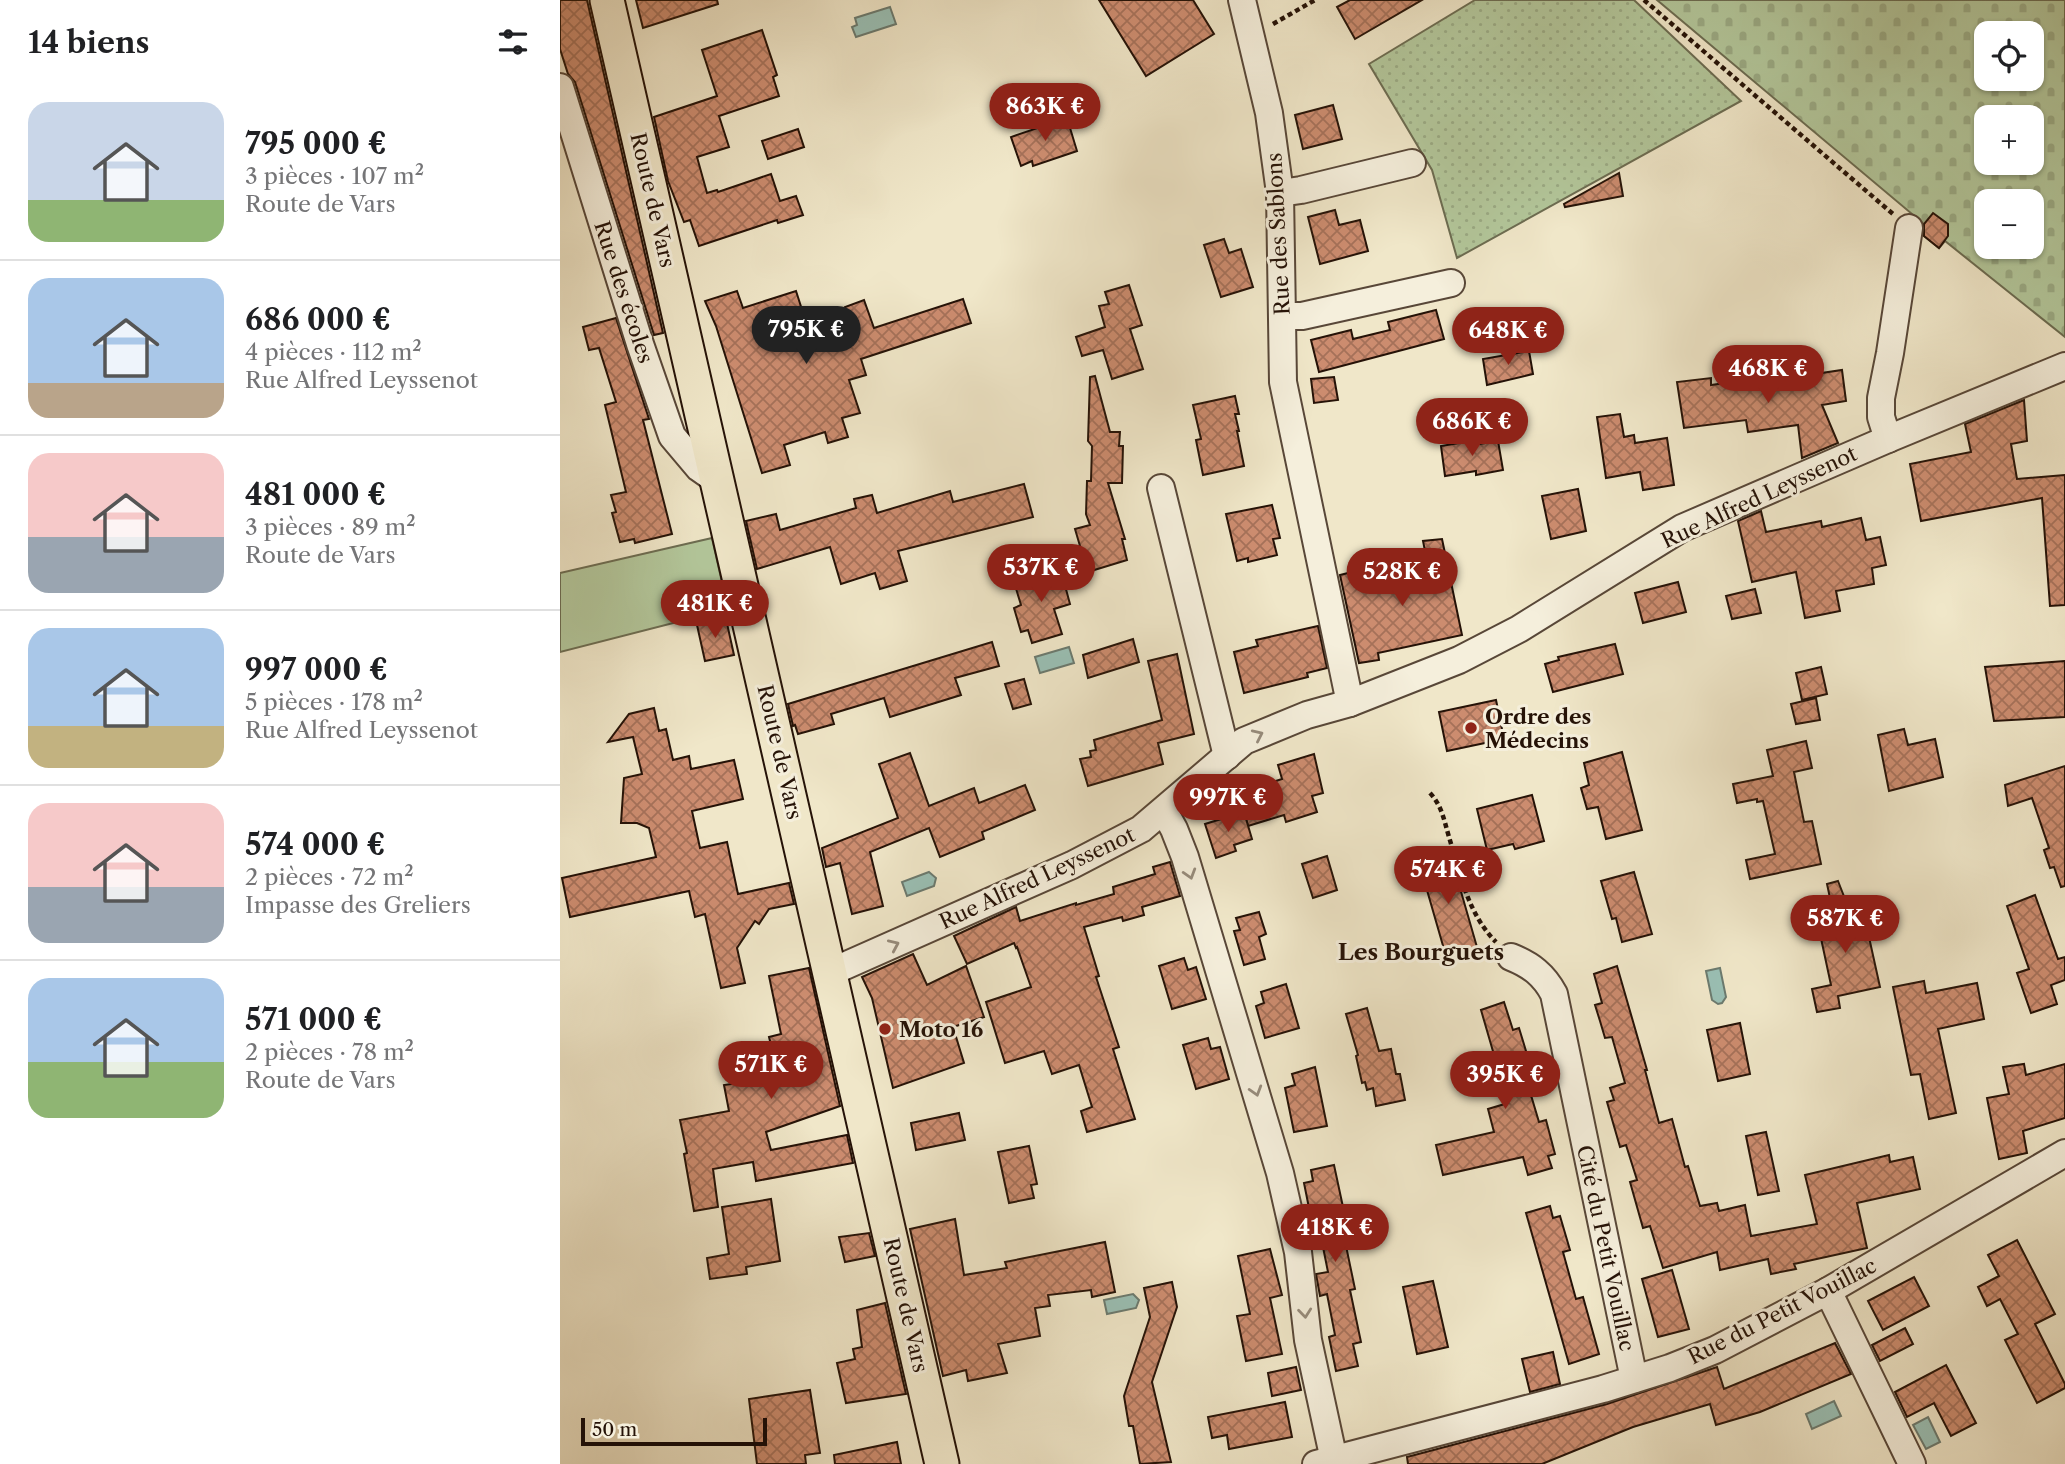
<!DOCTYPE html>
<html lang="fr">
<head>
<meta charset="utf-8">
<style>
  body { margin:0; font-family:"Libre Caslon Text",serif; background:#f6f6f6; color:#202124; height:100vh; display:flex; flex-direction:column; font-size:26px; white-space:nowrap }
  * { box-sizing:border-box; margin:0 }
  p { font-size:23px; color:#757577 }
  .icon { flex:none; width:38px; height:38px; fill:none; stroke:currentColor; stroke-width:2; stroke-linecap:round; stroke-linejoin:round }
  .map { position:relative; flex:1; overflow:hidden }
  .drawer { display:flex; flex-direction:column; background:#fff; width:560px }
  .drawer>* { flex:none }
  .buttons { position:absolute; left:1414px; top:21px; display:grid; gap:14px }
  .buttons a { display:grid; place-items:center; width:70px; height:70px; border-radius:14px; background:#fff; box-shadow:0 2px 5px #0004; font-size:35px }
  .scale { position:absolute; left:21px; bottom:18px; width:186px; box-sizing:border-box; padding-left:7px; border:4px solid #251207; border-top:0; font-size:19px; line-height:24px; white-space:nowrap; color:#251207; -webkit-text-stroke:5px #f5efdc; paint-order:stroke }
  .price { position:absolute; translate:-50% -60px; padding:0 16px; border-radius:24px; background:#8f2418; color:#fff; font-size:23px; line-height:46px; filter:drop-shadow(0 2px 4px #0008) }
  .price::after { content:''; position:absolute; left:50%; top:42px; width:21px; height:16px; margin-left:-10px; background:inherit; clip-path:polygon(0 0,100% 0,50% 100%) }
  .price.current { background:#222; color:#fff }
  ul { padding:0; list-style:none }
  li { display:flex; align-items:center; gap:21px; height:175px; padding:0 28px }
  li+li { border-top:2px solid #e0e0e0 }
  li span { display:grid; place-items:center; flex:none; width:196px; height:140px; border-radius:21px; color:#555 }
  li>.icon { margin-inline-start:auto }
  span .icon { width:84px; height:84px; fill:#fffc; stroke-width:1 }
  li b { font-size:30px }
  h2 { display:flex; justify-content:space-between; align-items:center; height:84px; padding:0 28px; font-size:30px }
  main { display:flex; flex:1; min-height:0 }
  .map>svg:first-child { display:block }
</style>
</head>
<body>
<main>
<section class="drawer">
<h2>14 biens<svg class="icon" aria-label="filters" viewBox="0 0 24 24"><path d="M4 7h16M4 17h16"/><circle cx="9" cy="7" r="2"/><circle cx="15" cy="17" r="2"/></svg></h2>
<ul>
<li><span style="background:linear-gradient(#c9d6e8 70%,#8fb573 0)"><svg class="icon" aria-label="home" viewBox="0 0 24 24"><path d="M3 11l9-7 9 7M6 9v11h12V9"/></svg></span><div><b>795 000 €</b><p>3 pièces · 107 m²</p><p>Route de Vars</p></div></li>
<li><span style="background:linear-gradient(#a9c7e8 75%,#b9a48a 0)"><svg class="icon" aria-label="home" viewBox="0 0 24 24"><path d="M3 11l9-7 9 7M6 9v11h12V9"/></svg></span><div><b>686 000 €</b><p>4 pièces · 112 m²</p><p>Rue Alfred Leyssenot</p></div></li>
<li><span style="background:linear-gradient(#f6c9c9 60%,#9aa5b1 0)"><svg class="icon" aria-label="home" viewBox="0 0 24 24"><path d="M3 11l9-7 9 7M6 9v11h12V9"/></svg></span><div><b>481 000 €</b><p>3 pièces · 89 m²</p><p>Route de Vars</p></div></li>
<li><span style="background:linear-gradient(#a9c7e8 70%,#c2b280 0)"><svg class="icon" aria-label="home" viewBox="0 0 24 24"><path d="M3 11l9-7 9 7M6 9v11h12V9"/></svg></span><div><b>997 000 €</b><p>5 pièces · 178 m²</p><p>Rue Alfred Leyssenot</p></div></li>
<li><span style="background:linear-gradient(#f6c9c9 60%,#9aa5b1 0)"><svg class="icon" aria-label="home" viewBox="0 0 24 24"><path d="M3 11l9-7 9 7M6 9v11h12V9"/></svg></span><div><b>574 000 €</b><p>2 pièces · 72 m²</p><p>Impasse des Greliers</p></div></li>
<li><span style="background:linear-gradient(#a9c7e8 60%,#8fb573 0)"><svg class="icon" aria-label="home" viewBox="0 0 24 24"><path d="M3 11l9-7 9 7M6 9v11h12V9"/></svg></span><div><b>571 000 €</b><p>2 pièces · 78 m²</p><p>Route de Vars</p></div></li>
</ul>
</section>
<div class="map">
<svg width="1505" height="1464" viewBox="0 0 1505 1464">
  <defs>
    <pattern id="grass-dots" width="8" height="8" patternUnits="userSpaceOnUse" patternTransform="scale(1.75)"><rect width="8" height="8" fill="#b3c79b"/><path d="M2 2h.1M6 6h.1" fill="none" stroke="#9aaa84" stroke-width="1.8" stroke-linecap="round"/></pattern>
    <pattern id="cemetery-stones" width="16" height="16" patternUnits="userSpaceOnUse" patternTransform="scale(1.75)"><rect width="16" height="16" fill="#b3c79b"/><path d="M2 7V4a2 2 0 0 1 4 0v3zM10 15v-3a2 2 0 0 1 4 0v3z" fill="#9aaa84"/></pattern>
    <pattern id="building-cross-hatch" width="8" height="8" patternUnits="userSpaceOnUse" patternTransform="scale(1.75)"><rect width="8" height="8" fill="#cc8c6f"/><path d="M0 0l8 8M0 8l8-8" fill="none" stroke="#a57159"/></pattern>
  </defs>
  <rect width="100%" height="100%" fill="#f0e7c9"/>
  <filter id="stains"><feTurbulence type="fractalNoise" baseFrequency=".00286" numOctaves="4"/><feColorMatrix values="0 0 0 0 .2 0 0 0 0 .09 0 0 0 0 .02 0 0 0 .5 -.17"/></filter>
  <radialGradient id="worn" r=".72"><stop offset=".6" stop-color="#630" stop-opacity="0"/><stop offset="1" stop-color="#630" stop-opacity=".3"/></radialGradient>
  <polygon fill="url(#grass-dots)" stroke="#6c6c51" stroke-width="2" points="915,0 1074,0 1181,101 897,258 872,170 809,64"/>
  <path fill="url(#cemetery-stones)" stroke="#6c6c51" stroke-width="2" fill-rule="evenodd" d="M1097 0H1505V337L1385 241 1379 248 1358 231 1364 224ZM1426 33H1472V79H1426ZM1426 117H1472V163H1426ZM1426 201H1472V247H1426Z"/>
  <polygon fill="#b3c79b" stroke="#6c6c51" stroke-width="2" points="152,538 168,609 0,652 0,573"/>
  <g fill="#9ac0b5" stroke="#6b7a6f" stroke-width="2">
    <polygon points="330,7 336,24 296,37 292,27 297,25 295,18"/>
    <polygon points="509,647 514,663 480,673 475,657"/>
    <polygon points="369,872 376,878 374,886 347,896 342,882"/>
    <polygon points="1160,968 1166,997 1162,1003 1158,1004 1152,1000 1146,971"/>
    <polygon points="573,1294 579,1300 576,1308 547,1314 544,1300"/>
    <polygon points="1274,1401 1281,1416 1252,1429 1246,1414"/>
    <polygon points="1368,1417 1380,1442 1366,1449 1353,1425"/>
  </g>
  <g fill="url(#building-cross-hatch)" stroke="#251207" stroke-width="2">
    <polygon points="0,0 27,0 103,333 94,335 15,82 8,74 0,49"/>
    <polygon points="76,0 157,0 158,4 83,28"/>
    <polygon points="539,0 633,0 654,34 586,76"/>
    <polygon points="790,0 862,0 795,39 777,7"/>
    <polygon points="202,30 217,75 213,77 219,96 159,116 169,147 137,157 147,193 157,190 158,192 211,174 220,201 236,196 243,215 218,223 217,220 139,246 130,220 124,222 108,181 94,117 157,96 142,50"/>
    <polygon points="773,105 782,139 743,149 735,115"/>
    <polygon points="507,118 517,151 473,166 472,161 461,166 451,137"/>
    <polygon points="238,129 244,147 208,159 202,141"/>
    <polygon points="1059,173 1063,196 1005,207 1004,204"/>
    <polygon points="775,210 779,225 800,220 808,251 760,264 748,217"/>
    <polygon points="1373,213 1388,224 1388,236 1379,248 1364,236 1364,224"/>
    <polygon points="664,239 669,253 681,249 693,287 661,297 644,245"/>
    <polygon points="569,285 582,325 570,329 583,369 552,379 543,350 522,356 516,337 545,327 539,306 549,304 545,292"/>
    <polygon points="177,291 183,308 236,291 254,347 294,334 285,307 304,300 314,328 403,299 411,323 301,359 306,375 289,380 300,413 282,418 288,437 268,443 265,432 224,445 230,465 202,473 156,326 145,301"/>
    <polygon points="876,310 884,339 759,372 751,340 791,330 793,339 830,330 828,322"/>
    <polygon points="56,318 89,419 83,420 112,534 75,543 74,539 60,542 52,513 56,512 51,495 66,492 45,405 56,402 39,348 29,350 23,327"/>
    <polygon points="969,351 973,374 927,385 923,359"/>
    <polygon points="1282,370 1286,401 1262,405 1278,443 1242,458 1238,425 1188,432 1186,420 1124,428 1117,382 1151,378 1151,385 1214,376 1215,380"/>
    <polygon points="535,376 550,432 560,432 559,446 563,446 562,483 548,483 565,539 562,539 567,560 518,575 510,549 520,546 515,529 530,525 526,514 527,481 531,481 532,446 528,441 530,377"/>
    <polygon points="774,377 778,400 754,403 751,379"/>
    <polygon points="675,396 679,414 675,414 679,431 677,431 684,466 643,475 636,440 641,439 633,405"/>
    <polygon points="1464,400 1467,441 1451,444 1457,479 1505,475 1505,605 1490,606 1482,498 1361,521 1350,464 1411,452 1405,424"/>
    <polygon points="1060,414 1064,437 1074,435 1075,443 1107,438 1114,485 1083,490 1080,472 1046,478 1037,417"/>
    <polygon points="911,441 912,445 938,441 943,470 916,475 916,471 885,476 881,446"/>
    <polygon points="464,484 473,517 338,551 347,581 320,589 315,573 281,584 270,547 197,569 186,521 216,514 220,530 296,508 294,499 312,495 317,513 390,491 393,502"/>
    <polygon points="1018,489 1026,531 991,539 982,496"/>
    <polygon points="712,505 720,538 713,539 717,555 688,562 688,558 677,561 666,514"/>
    <polygon points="1201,511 1206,532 1261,521 1262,527 1301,518 1306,540 1320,537 1326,565 1312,568 1314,584 1276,591 1280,611 1245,618 1236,572 1192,582 1178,521"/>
    <polygon points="882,539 902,635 818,653 819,660 799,663 780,575 800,570 804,585 869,571 863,541"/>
    <polygon points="500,567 510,604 494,609 502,634 472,643 468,630 461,632 454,608 461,605 454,582"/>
    <polygon points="1118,582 1126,612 1083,623 1075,593"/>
    <polygon points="1195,589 1201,613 1172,619 1166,596"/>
    <polygon points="166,619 174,655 145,661 137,625"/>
    <polygon points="758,626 767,668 747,673 748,677 684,693 674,652 698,646 696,640"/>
    <polygon points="573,639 579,662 528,678 523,655"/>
    <polygon points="432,642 439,666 395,678 401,695 330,717 324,698 271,714 274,724 238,734 235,725 233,726 228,704"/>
    <polygon points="1055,644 1063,674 993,692 985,664 999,660 998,657"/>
    <polygon points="617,654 634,734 598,743 603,764 528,786 520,759 531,757 530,751 536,750 534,740 602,720 588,661"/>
    <polygon points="1505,661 1505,717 1434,721 1425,667"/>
    <polygon points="1261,667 1267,694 1242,700 1236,673"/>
    <polygon points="464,679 471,704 453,709 445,684"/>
    <polygon points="1256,698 1260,720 1236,724 1231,704"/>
    <polygon points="936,700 944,739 887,751 879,712"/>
    <polygon points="94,708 99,731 106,729 113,760 129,756 131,769 174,760 183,799 132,811 140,848 167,842 178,894 229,883 234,904 209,909 199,924 195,921 177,948 185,983 161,988 145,914 135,917 129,891 10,917 2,878 96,857 89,828 77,823 61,823 64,778 82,774 73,737 48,742 69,714"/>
    <polygon points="1344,729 1348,745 1375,739 1383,777 1329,791 1318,735"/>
    <polygon points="1246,741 1252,768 1234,772 1244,822 1252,821 1261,864 1190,879 1186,860 1215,854 1203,801 1197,802 1197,799 1177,803 1173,784 1213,776 1207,750"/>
    <polygon points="1062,752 1082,830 1046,839 1038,807 1027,809 1021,788 1029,785 1024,763"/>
    <polygon points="350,753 369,806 414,788 419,803 465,785 475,810 422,832 424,839 380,857 369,828 310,852 323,906 292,914 280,863 266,867 262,848 338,818 319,764"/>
    <polygon points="754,754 763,793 752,796 757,812 726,822 724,815 688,826 678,793 722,779 718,765"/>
    <polygon points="1505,766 1505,886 1501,887 1494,867 1490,868 1484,850 1489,848 1472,798 1448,806 1445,785"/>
    <polygon points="972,795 984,841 955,849 953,844 927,850 917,809"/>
    <polygon points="684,812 692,839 674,845 676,851 656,858 645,824"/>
    <polygon points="889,850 919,954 888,963 858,859"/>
    <polygon points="767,856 777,890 753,898 742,864"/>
    <polygon points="610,862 620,896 582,907 584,915 563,921 562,917 524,927 539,976 536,977 559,1047 553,1049 575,1119 527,1132 521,1111 532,1107 519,1065 492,1074 484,1051 445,1063 426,1002 471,987 457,947 456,948 454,943 407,964 394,936 456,907 460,921 516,903 516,905 554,894 553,887 595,874 593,867"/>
    <polygon points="1074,872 1092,934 1062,942 1056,918 1052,919 1041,881"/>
    <polygon points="1278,881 1294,922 1305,919 1320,987 1278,996 1280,1008 1257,1012 1252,989 1271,985 1259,929 1276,926 1267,884"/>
    <polygon points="1475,895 1498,959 1505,957 1505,980 1491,985 1497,1004 1471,1013 1457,973 1469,969 1447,906"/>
    <polygon points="699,912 706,934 699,937 705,959 684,965 674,931 680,930 676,918"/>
    <polygon points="353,954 367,985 406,966 424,1017 393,1027 404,1063 333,1088 312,998 302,977"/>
    <polygon points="624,958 628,970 636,967 646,999 612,1009 599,966"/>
    <polygon points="1057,966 1087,1070 1085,1070 1099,1123 1112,1119 1125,1167 1128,1166 1140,1206 1157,1203 1159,1211 1185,1205 1191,1236 1257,1224 1245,1175 1329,1155 1330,1162 1353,1157 1360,1189 1297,1203 1307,1248 1234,1264 1236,1269 1211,1274 1208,1259 1160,1270 1157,1252 1103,1268 1090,1226 1083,1228 1070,1182 1077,1180 1066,1145 1060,1147 1047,1102 1054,1100 1050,1088 1065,1083 1052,1037 1045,1038 1040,1021 1035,1005 1042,1003 1034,974"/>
    <polygon points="249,968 280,1106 206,1132 211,1150 287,1135 293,1163 196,1181 193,1162 153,1169 158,1207 134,1211 124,1154 127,1153 120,1120 169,1111 164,1085 179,1083 174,1057 212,1049 209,1037 221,1034 209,976"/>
    <polygon points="1364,981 1366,993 1417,983 1424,1019 1378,1029 1396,1113 1369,1119 1360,1074 1351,1075 1333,987"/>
    <polygon points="726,984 739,1028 705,1038 696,1006 704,1003 701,992"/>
    <polygon points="944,1002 953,1030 959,1028 966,1051 972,1073 965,1075 979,1122 986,1120 995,1154 988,1156 992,1168 968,1175 963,1157 883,1175 876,1145 934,1132 928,1109 948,1103 921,1010"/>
    <polygon points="807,1008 819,1051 831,1049 836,1074 840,1074 845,1100 816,1106 813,1088 807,1090 805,1082 802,1083 796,1056 798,1055 786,1014"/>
    <polygon points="1180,1023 1190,1074 1158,1081 1147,1030"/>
    <polygon points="648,1038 651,1049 660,1047 669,1079 636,1089 623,1045"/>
    <polygon points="1464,1064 1466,1075 1505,1064 1505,1118 1463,1131 1467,1153 1439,1159 1427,1098 1449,1094 1443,1067"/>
    <polygon points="755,1067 767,1126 734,1132 725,1088 735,1085 732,1074"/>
    <polygon points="399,1113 405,1140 356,1150 351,1123"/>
    <polygon points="1206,1132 1219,1191 1198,1195 1186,1136"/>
    <polygon points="469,1146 477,1184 471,1185 474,1198 449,1203 438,1152"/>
    <polygon points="774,1165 786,1221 781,1222 795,1289 790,1290 801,1342 793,1344 798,1366 776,1371 769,1337 775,1335 767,1294 760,1296 756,1274 768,1272 759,1227 753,1228 744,1183 753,1181 751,1170"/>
    <polygon points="211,1199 220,1261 186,1267 187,1274 150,1279 147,1258 169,1254 162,1207"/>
    <polygon points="990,1206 993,1218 1000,1216 1010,1250 1003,1252 1016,1299 1023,1297 1039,1354 1009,1364 966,1213"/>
    <polygon points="395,1219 404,1275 447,1268 445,1262 545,1242 555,1292 532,1297 531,1290 488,1295 490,1306 475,1308 480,1336 438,1344 447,1373 408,1381 406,1370 383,1376 350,1229"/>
    <polygon points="309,1233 315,1256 285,1262 279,1237"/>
    <polygon points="1457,1240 1495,1314 1475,1324 1505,1384 1505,1388 1477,1403 1445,1340 1458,1334 1440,1299 1427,1306 1418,1287 1439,1276 1428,1255"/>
    <polygon points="710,1249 722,1295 710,1298 722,1354 686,1361 677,1316 690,1314 678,1256"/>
    <polygon points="1112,1270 1129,1329 1098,1337 1082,1279"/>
    <polygon points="1354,1277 1369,1306 1323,1330 1308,1301"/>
    <polygon points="873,1281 888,1347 857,1354 843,1287"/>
    <polygon points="612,1282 617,1307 592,1382 611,1462 580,1464 573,1426 569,1426 564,1396 590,1317 584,1288"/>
    <polygon points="325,1303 346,1394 286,1403 277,1363 295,1359 293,1349 302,1347 297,1310"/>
    <polygon points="1345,1328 1353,1344 1320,1361 1312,1345"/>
    <polygon points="1275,1343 1291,1374 1200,1412 1156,1425 1150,1404 1073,1427 982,1464 848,1464 847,1457 1047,1404 1157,1367 1164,1389"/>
    <polygon points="993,1352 1000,1384 970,1392 962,1359"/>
    <polygon points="1386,1365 1416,1423 1391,1436 1374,1403 1347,1417 1335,1392"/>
    <polygon points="736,1367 741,1390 712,1396 708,1373"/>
    <polygon points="250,1390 260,1453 245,1455 246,1464 197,1464 189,1399"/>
    <polygon points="725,1402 732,1437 669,1449 667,1435 652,1438 648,1417"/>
    <polygon points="337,1442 341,1464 275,1464 274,1455"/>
  </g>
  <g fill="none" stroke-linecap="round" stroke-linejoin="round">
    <defs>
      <g id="minor">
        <polyline points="682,0 709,113 720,193 723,382 790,703"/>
        <polyline points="0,87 80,344 112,436 139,468 156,480"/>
        <polyline points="720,193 741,190 852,163"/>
        <polyline points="722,316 742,316 891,283"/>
        <polyline points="1328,439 1321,417 1321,398 1330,353 1349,228"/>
        <polyline points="601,488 667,756"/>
        <polyline points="604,811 614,829 625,857 720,1173 738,1252 748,1340 774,1460"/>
        <path d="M951 957C971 965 984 975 994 994L1074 1379"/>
        <polyline points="271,972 512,865 581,829 684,741 747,715 790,703 899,660 959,629 1122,528 1328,439 1505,366"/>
        <polyline points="1268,1291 1352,1464"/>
        <polyline points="756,1464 1043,1389 1110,1368 1155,1350 1268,1291 1505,1153"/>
      </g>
      <polyline id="major" points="47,0 382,1464"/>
    </defs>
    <use href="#minor" stroke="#584738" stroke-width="30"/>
    <use href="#major" stroke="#251207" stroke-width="37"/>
    <g stroke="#251207" stroke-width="4.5" stroke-dasharray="5 3.5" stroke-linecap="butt">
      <polyline points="1084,0 1333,214"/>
      <polyline points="713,24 755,0"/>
      <path d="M870 793C882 806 884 820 889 837 900 874 908 914 936 942"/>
    </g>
    <use href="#minor" stroke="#f5efdc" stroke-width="26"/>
    <use href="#major" stroke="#f0e7c9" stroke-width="33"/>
  </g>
  <defs><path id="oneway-chevron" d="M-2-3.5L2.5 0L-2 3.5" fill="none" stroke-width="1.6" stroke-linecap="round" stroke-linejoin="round" transform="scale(1.75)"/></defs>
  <g stroke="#978c7c">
    <use href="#oneway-chevron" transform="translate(698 735) rotate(-25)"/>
    <use href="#oneway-chevron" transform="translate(630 874) rotate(73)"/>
    <use href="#oneway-chevron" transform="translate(334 945) rotate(-24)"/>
    <use href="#oneway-chevron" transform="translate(696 1091) rotate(73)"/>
    <use href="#oneway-chevron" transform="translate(745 1313) rotate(84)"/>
  </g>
  <g fill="#8f2418" stroke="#f5efdc" stroke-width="2.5">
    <circle cx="911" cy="728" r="7"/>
    <circle cx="325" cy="1029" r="7"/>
  </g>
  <g text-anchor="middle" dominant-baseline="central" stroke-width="6" stroke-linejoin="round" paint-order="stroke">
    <g font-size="21" fill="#251207" stroke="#f5efdc">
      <text transform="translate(93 200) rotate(77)">Route de Vars</text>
      <text transform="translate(718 234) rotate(-93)">Rue des Sablons</text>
      <text transform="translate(64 292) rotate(72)">Rue des écoles</text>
      <text transform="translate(1199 497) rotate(-25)">Rue Alfred Leyssenot</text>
      <text transform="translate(220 752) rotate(77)">Route de Vars</text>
      <text transform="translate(477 878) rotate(-25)">Rue Alfred Leyssenot</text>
      <text transform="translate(1046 1248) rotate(78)">Cité du Petit Vouillac</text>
      <text transform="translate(346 1305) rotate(77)">Route de Vars</text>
      <text transform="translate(1222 1311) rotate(-27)">Rue du Petit Vouillac</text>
    </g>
    <g font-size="21" font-weight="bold" fill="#251207" stroke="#f5efdc" text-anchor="start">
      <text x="925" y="716">Ordre des<tspan x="925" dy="24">Médecins</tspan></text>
      <text x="339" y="1029">Moto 16</text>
    </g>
    <g font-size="23" font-weight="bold" fill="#251207" stroke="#f5efdc">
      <text x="861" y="952">Les Bourguets</text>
    </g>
  </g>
  <rect width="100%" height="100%" filter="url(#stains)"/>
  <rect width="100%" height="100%" fill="url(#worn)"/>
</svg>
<div class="buttons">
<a><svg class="icon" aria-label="locate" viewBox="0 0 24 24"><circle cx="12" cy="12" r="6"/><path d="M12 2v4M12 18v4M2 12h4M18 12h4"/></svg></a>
<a>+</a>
<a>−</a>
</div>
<div class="scale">50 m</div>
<b class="price" style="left:485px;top:143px">863K €</b>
<b class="price current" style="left:246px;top:366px">795K €</b>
<b class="price" style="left:948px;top:367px">648K €</b>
<b class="price" style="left:1208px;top:405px">468K €</b>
<b class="price" style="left:912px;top:458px">686K €</b>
<b class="price" style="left:481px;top:604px">537K €</b>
<b class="price" style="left:842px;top:608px">528K €</b>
<b class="price" style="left:155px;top:640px">481K €</b>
<b class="price" style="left:668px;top:834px">997K €</b>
<b class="price" style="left:888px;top:906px">574K €</b>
<b class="price" style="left:1285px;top:955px">587K €</b>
<b class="price" style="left:211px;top:1101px">571K €</b>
<b class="price" style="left:945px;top:1111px">395K €</b>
<b class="price" style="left:775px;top:1264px">418K €</b>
</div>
</main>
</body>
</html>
